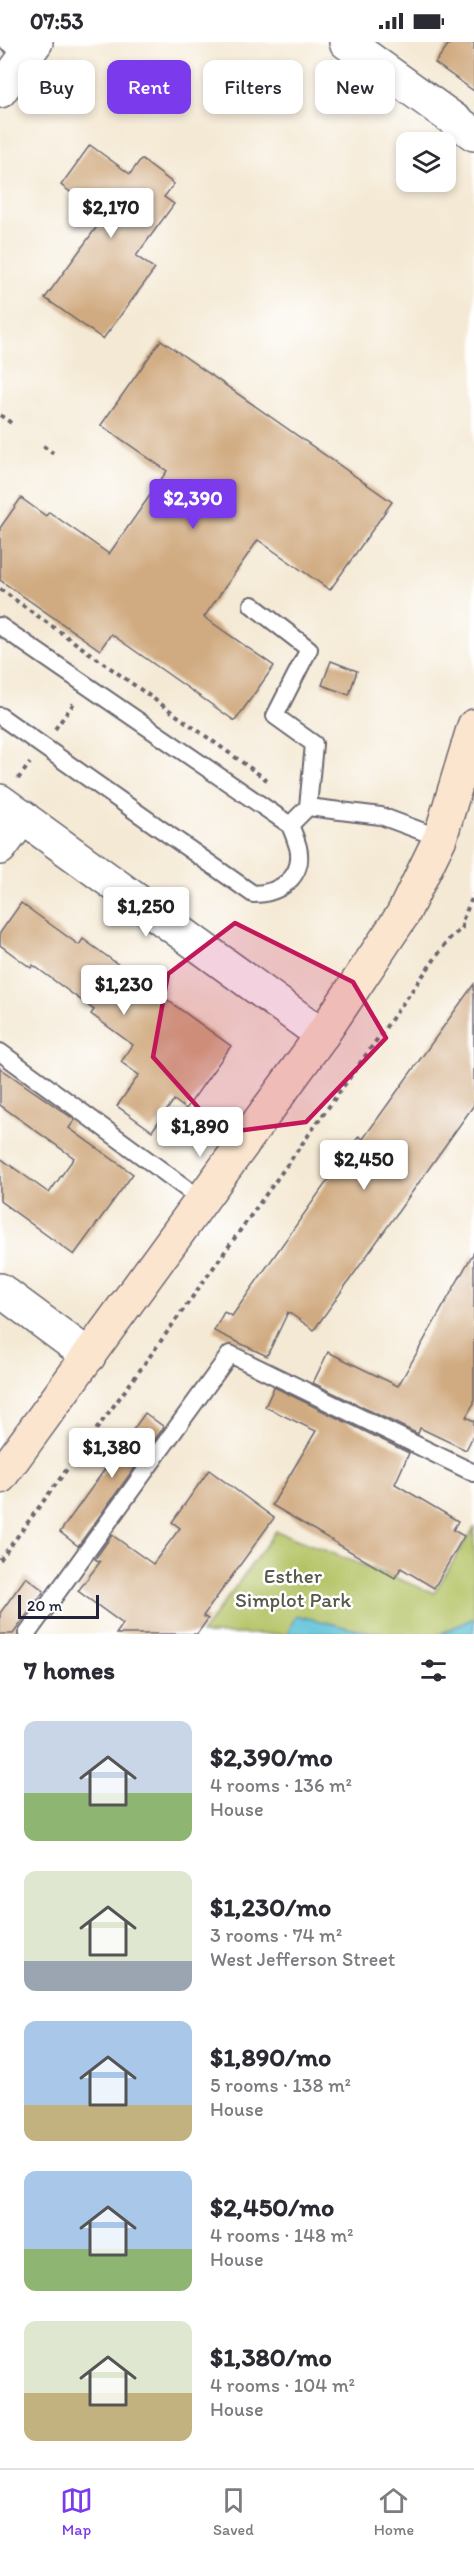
<!DOCTYPE html>
<html lang="en">
<head>
<meta charset="utf-8">
<style>
  body { margin:0; font-family:Itim,sans-serif; background:#f2f2f3; color:#2b2b33; height:100vh; display:flex; flex-direction:column; font-size:22px; white-space:nowrap }
  * { box-sizing:border-box; margin:0 }
  p { font-size:20px; color:#7c7c81 }
  .icon { flex:none; width:33px; height:33px; fill:none; stroke:currentColor; stroke-width:2; stroke-linecap:round; stroke-linejoin:round }
  .map { position:relative; height:1592px; overflow:hidden }
  .side { display:flex; flex-direction:column; background:#fff; flex:1 }
  .side>* { flex:none }
  .hud { position:absolute; left:18px; top:18px; width:438px; height:54px; display:flex; gap:12px }
  .fabs { position:absolute; left:396px; top:90px; display:grid; gap:12px }
  .fabs a { display:grid; place-items:center; width:60px; height:60px; border-radius:12px; background:#fff; box-shadow:0 3px 9px #0003; font-size:30px }
  .scale { position:absolute; left:18px; bottom:15px; width:81px; box-sizing:border-box; padding-left:6px; border:3px solid #22223b; border-top:0; font-size:16px; line-height:21px; white-space:nowrap; color:#22223b; -webkit-text-stroke:4px #fff; paint-order:stroke }
  .price { position:absolute; translate:-50% -51px; padding:0 14px; border-radius:6px; background:#fff; color:#222; font-size:20px; line-height:39px; filter:drop-shadow(0 2px 3px #0008) }
  .price::after { content:''; position:absolute; left:50%; top:36px; width:18px; height:14px; margin-left:-9px; background:inherit; clip-path:polygon(0 0,100% 0,50% 100%) }
  .price.current { background:#7c3aed; color:#fff }
  ul { padding:0; list-style:none }
  li { display:flex; align-items:center; gap:18px; height:150px; padding:0 24px }
  li span { display:grid; place-items:center; flex:none; width:168px; height:120px; border-radius:12px; color:#555 }
  li>.icon { margin-inline-start:auto }
  span .icon { width:72px; height:72px; fill:#fffc; stroke-width:1 }
  li b { font-size:26px }
  h2 { display:flex; justify-content:space-between; align-items:center; height:72px; padding:0 24px; font-size:26px }
  .chip { padding:0 21px; border-radius:12px; background:#fff; box-shadow:0 3px 9px #0003; font-size:21px; line-height:54px }
  .chip.current { background:#7c3aed; color:#fff }
  .status { display:flex; justify-content:space-between; align-items:center; height:42px; padding:0 30px; background:#fff; direction:ltr }
  .status svg { height:16px; fill:currentColor }
  .tab-bar { display:flex; justify-content:space-around; align-items:center; height:84px; border-top:2px solid #e1e1e2; background:#fff; font-size:16px; color:#7c7c81 }
  .tab-bar a { display:grid; justify-items:center; gap:3px }
  .tab-bar .current { color:#7c3aed }
  .map>svg:first-child { display:block }
</style>
</head>
<body>
<div class="status"><b>07:53</b><svg viewBox="0 0 49 12"><path d="M0 12V9h3v3zM5 12V6h3v6zM10 12V3h3v9zM15 12V0h3v12zM26 1h20v11H26zM47 4h2v5h-2z"/></svg></div>
<div class="map">
<svg width="474" height="1592" viewBox="0 0 474 1592">
  <rect width="100%" height="100%" fill="#fff"/>
  <filter id="ink" filterUnits="userSpaceOnUse"><feTurbulence type="fractalNoise" baseFrequency=".0167" numOctaves="2"/><feDisplacementMap in="SourceGraphic" scale="12" xChannelSelector="R" yChannelSelector="G"/><feConvolveMatrix kernelMatrix="1 2 1 2 8 2 1 2 1" color-interpolation-filters="sRGB"/></filter>
  <filter id="wash" filterUnits="userSpaceOnUse"><feTurbulence type="fractalNoise" baseFrequency=".008" numOctaves="4" result="noise"/><feDisplacementMap in="SourceGraphic" scale="24" xChannelSelector="R" yChannelSelector="G"/><feGaussianBlur stdDeviation="1.35" result="paint"/><feColorMatrix in="noise" values="0 0 0 0 0 0 0 0 0 0 0 0 0 0 0 0 0 1.4 0 .05"/><feComposite in="paint" operator="in"/></filter>
  <g filter="url(#wash)">
    <rect width="100%" height="100%" fill="#f4e9d4"/>
    <polygon fill="#b4c264" stroke="#6b7250" stroke-width="1.5" points="474,1486 474,1592 201,1592 276,1489 434,1551"/>
    <g fill="#59c0d7" stroke="#3e7189" stroke-width="1.5">
      <polygon points="296,1573 357,1588 389,1592 287,1592"/>
      <polygon points="474,1576 474,1592 440,1592"/>
    </g>
    <g id="blocks">
      <g fill="#d0aa80">
        <polygon points="450,0 474,0 474,49 435,21"/>
        <polygon points="90,103 130,132 141,117 174,142 164,155 174,162 136,214 155,227 103,297 45,256 104,175 61,143"/>
        <polygon points="161,298 392,460 330,548 258,498 204,575 274,624 235,679 111,592 100,608 0,538 0,486 21,456 46,474 49,470 109,512 167,429 101,383"/>
        <polygon points="331,619 357,629 349,653 322,643"/>
        <polygon points="21,861 79,903 83,897 231,1004 186,1067 174,1058 152,1089 117,1064 139,1033 121,1020 133,1003 91,972 94,968 33,923 31,926 0,903 0,891"/>
        <polygon points="474,942 474,1063 314,1288 288,1270 267,1314 214,1289 224,1270 232,1274 359,1094 363,1097"/>
        <polygon points="0,1026 75,1078 69,1086 133,1132 74,1213 0,1159 0,1116 49,1151 74,1116 0,1063"/>
        <polygon points="474,1210 474,1361 466,1375 474,1379 474,1392 466,1408 420,1386 418,1392 313,1341 328,1310 398,1344"/>
        <polygon points="274,1345 409,1411 395,1442 458,1479 453,1488 464,1494 434,1546 401,1526 395,1536 272,1463 316,1389 265,1365"/>
        <polygon points="145,1371 164,1385 78,1504 60,1490"/>
        <polygon points="209,1428 274,1476 203,1574 208,1577 197,1592 116,1592 123,1582 78,1549 100,1520 95,1517 112,1493 153,1522 180,1486 172,1480"/>
        <polygon points="26,1535 44,1549 13,1592 0,1592 0,1571"/>
      </g>
    </g>
  </g>
  <g filter="url(#ink)">
    <use href="#blocks" fill-opacity="0" stroke="#6c6871" stroke-width="1.5"/>
    <g fill="none" stroke-linecap="round" stroke-linejoin="round">
      <defs>
        <g id="lane">
          <polyline points="7,0 27,14"/>
          <polyline points="252,563 309,607 275,674 314,702 308,765"/>
          <path d="M0 584 290 783C293 790 296 798 298 805 305 835 279 852 253 852L0 674"/>
          <polyline points="290,783 308,765 381,774 440,796"/>
          <polyline points="0,1010 202,1158"/>
          <polyline points="27,1592 230,1312 474,1431"/>
        </g>
        <g id="street">
          <polyline points="346,0 474,92"/>
          <polyline points="0,49 36,0"/>
          <polyline points="0,759 322,993"/>
          <polyline points="0,806 23,775"/>
          <polyline points="0,1248 89,1314"/>
        </g>
        <polyline id="secondary" points="0,1435 322,993 403,872 440,796 474,684"/>
      </defs>
      <use href="#lane" stroke="#6c6871" stroke-width="20"/>
      <use href="#street" stroke="#6c6871" stroke-width="36"/>
      <use href="#secondary" stroke="#6c6871" stroke-width="36"/>
      <g stroke="#6c6871" stroke-width="4" stroke-dasharray="4.5 4.5" stroke-linecap="butt">
        <polyline points="0,373 14,383"/>
        <polyline points="43,404 53,411"/>
        <polyline points="0,547 267,738"/>
        <polyline points="55,687 74,661"/>
        <polyline points="18,737 30,721"/>
        <polyline points="0,1518 135,1335 449,897 462,886 462,879 474,852"/>
      </g>
      <use href="#lane" stroke="#fff" stroke-width="16"/>
      <use href="#street" stroke="#fff" stroke-width="33"/>
      <use href="#secondary" stroke="#fbe5cf" stroke-width="33"/>
    </g>
  </g>
  <path fill="#c2185b" fill-opacity="0.2" stroke="#c2185b" stroke-width="4.5" stroke-linejoin="round" d="M235 881 353 940 386 996 306 1080 221 1091 153 1015 168 932Z"/>
  <g text-anchor="middle" dominant-baseline="central" stroke-width="5" stroke-linejoin="round" paint-order="stroke">
    <g font-size="21" fill="#555a49" stroke="#fff">
      <text x="293" y="1533">Esther<tspan x="293" dy="24">Simplot Park</tspan></text>
    </g>
  </g>
</svg>
<div class="fabs">
<a><svg class="icon" aria-label="layers" viewBox="0 0 24 24"><path d="M12 4l9 5-9 5-9-5zM3 14l9 5 9-5"/></svg></a>
</div>
<div class="scale">20 m</div>
<b class="price" style="left:111px;top:197px">$2,170</b>
<b class="price current" style="left:193px;top:488px">$2,390</b>
<b class="price" style="left:146px;top:896px">$1,250</b>
<b class="price" style="left:124px;top:974px">$1,230</b>
<b class="price" style="left:200px;top:1116px">$1,890</b>
<b class="price" style="left:364px;top:1149px">$2,450</b>
<b class="price" style="left:112px;top:1437px">$1,380</b>
<div class="hud">
<a class="chip">Buy</a>
<a class="chip current">Rent</a>
<a class="chip">Filters</a>
<a class="chip">New</a>
</div>
</div>
<section class="side">
<h2>7 homes<svg class="icon" aria-label="filters" viewBox="0 0 24 24"><path d="M4 7h16M4 17h16"/><circle cx="9" cy="7" r="2"/><circle cx="15" cy="17" r="2"/></svg></h2>
<ul>
<li><span style="background:linear-gradient(#c9d6e8 60%,#8fb573 0)"><svg class="icon" aria-label="home" viewBox="0 0 24 24"><path d="M3 11l9-7 9 7M6 9v11h12V9"/></svg></span><div><b>$2,390/mo</b><p>4 rooms · 136 m²</p><p>House</p></div></li>
<li><span style="background:linear-gradient(#dfe7d0 75%,#9aa5b1 0)"><svg class="icon" aria-label="home" viewBox="0 0 24 24"><path d="M3 11l9-7 9 7M6 9v11h12V9"/></svg></span><div><b>$1,230/mo</b><p>3 rooms · 74 m²</p><p>West Jefferson Street</p></div></li>
<li><span style="background:linear-gradient(#a9c7e8 70%,#c2b280 0)"><svg class="icon" aria-label="home" viewBox="0 0 24 24"><path d="M3 11l9-7 9 7M6 9v11h12V9"/></svg></span><div><b>$1,890/mo</b><p>5 rooms · 138 m²</p><p>House</p></div></li>
<li><span style="background:linear-gradient(#a9c7e8 65%,#8fb573 0)"><svg class="icon" aria-label="home" viewBox="0 0 24 24"><path d="M3 11l9-7 9 7M6 9v11h12V9"/></svg></span><div><b>$2,450/mo</b><p>4 rooms · 148 m²</p><p>House</p></div></li>
<li><span style="background:linear-gradient(#dfe7d0 60%,#c2b280 0)"><svg class="icon" aria-label="home" viewBox="0 0 24 24"><path d="M3 11l9-7 9 7M6 9v11h12V9"/></svg></span><div><b>$1,380/mo</b><p>4 rooms · 104 m²</p><p>House</p></div></li>
</ul>
</section>
<nav class="tab-bar">
<a class="current"><svg class="icon" aria-label="map" viewBox="0 0 24 24"><path d="M3 6l6-2 6 2 6-2v14l-6 2-6-2-6 2zM9 4v14M15 6v14"/></svg>Map</a>
<a><svg class="icon" aria-label="saved" viewBox="0 0 24 24"><path d="M7 4h10v16l-5-4-5 4z"/></svg>Saved</a>
<a><svg class="icon" aria-label="home" viewBox="0 0 24 24"><path d="M3 11l9-7 9 7M6 9v11h12V9"/></svg>Home</a>
</nav>
</body>
</html>
